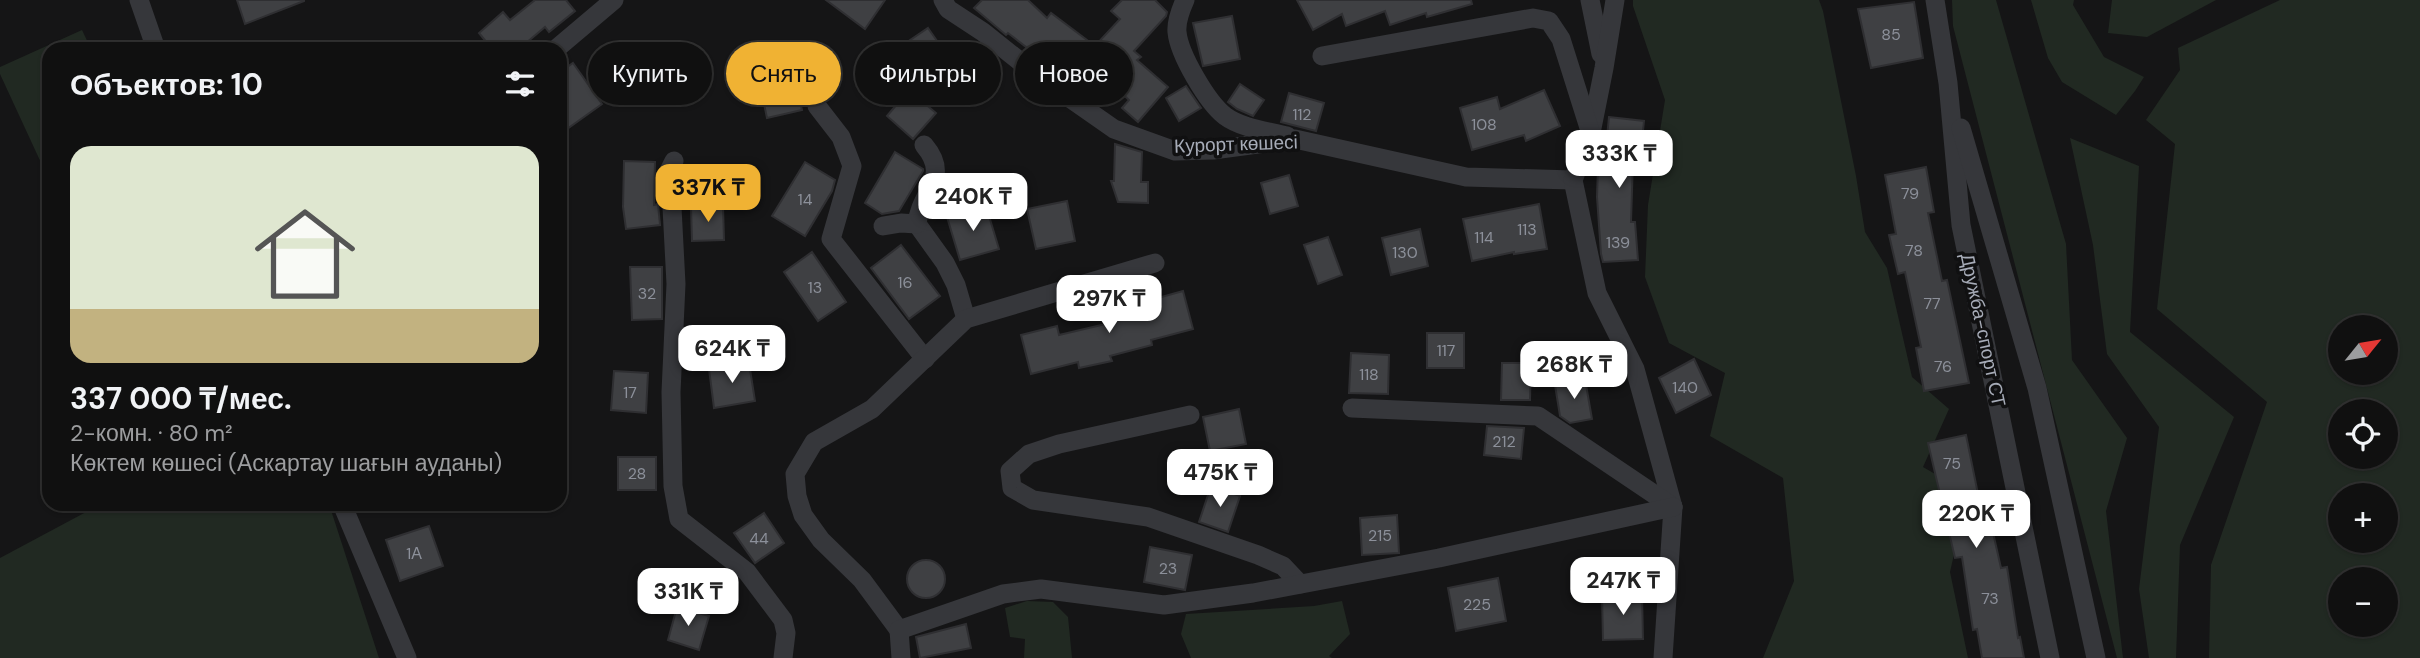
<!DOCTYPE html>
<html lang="ru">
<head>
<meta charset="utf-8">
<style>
  body { margin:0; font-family:"DM Sans",sans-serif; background:#1e1e1e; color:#f1f3f6; height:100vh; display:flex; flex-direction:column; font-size:26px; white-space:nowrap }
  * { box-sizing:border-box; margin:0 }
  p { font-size:23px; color:#9c9d9f }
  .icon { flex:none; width:38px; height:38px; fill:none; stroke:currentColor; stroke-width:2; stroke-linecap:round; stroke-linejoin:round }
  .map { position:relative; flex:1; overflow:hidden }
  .drawer { position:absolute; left:42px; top:42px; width:525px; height:469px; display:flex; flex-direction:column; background:#101010; border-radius:21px; box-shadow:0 2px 5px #0004,0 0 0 2px #303030 }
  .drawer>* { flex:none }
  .top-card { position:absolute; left:588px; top:42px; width:665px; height:63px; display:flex; gap:14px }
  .needle { width:46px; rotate:60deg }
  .tools { position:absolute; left:2328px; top:315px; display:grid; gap:14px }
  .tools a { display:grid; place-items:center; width:70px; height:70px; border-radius:50%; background:#101010; box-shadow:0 2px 5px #0004,0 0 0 2px #303030; font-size:35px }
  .price { position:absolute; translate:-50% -60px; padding:0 16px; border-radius:14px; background:#fff; color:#222; font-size:23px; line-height:46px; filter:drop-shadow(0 2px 4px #0008) }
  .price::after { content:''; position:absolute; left:50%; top:42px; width:21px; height:16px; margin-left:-10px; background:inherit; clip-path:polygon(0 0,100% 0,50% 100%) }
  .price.current { background:#f0b233; color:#111 }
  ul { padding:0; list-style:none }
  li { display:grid; align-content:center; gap:14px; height:371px; padding:0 28px }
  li+li { border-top:2px solid #303030 }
  li span { display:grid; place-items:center; height:217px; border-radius:21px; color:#555 }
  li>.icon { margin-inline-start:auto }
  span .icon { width:126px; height:126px; fill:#fffc; stroke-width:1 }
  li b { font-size:30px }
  h2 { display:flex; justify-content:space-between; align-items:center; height:84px; padding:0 28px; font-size:30px }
  .chip { padding:0 24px; border-radius:32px; background:#101010; box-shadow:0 2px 5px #0004,0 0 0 2px #303030; font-size:24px; line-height:63px }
  .chip.current { background:#f0b233; color:#111 }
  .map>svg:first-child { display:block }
</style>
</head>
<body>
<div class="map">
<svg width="2420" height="658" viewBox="0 0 2420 658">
  <rect width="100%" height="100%" fill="#151516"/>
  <g fill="#212922" fill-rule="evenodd">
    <polygon points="1633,0 1819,0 1823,11 1856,176 1865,232 1887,268 1912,377 1949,409 1923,467 1968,493 1950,572 1968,658 1763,658 1794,581 1783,478 1710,436 1725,373 1669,343 1645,277 1648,205 1665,100 1633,6"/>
    <polygon points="1952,0 1996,0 2066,244 2072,360 2127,438 2106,511 2123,658 2117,658 1953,26"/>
    <polygon points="2031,0 2074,0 2073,5 2104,57 2144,77 2135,91 2116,115 2062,82 2048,58"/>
    <polygon points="2112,0 2216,0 2147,37 2108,33"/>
    <path d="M2280 0H2420V658H2209L2211 565 2267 402 2157 309 2175 144 2146 120 2180 70 2178 48ZM2385 327V373H2340V327ZM2340 411H2385V457H2340ZM2385 495V541H2340V495ZM2385 579V625H2340V579Z"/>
    <polygon points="82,30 91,49 49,49 49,180 0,74 0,67"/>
    <polygon points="2070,138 2139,166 2130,332 2234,417 2180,545 2176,658 2149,658 2139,589 2159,427 2107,354 2093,245"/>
    <polygon points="101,504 329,504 379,658 0,658 0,558"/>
    <polygon points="1027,601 1053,602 1068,617 1072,658 1024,658 1025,639 1010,637 1005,608"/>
    <polygon points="1342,601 1350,634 1329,656 1332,658 1191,658 1181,634 1186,614 1314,606"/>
  </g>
  <g fill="#3f4043" stroke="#2f2f32" stroke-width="2">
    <polygon points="237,0 304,0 304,1 245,24"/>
    <polygon points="535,0 566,0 575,11 549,32 545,27 519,49 492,49 479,33 503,12 510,20"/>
    <polygon points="826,0 885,0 865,29"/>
    <polygon points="982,0 1028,0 1047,18 1051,13 1095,46 1120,19 1111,11 1122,0 1155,0 1167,12 1166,16 1134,51 1141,57 1137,60 1168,87 1138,122 1122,108 1129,100 1074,48 1057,71 1008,33 1006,35 974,8"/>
    <polygon points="1297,0 1471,0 1472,4 1427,17 1426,13 1390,25 1385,11 1346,26 1342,14 1313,30"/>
    <polygon points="1914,2 1923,58 1871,68 1858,9"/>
    <polygon points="1232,16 1240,59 1203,66 1193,23"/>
    <polygon points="928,28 951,61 921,83 897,49"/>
    <polygon points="573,63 602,104 560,134 560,72"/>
    <polygon points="793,72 802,110 767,118 759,80"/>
    <polygon points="1240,84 1264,100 1253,116 1237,109 1228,102"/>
    <polygon points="1186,86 1201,108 1179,121 1166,98"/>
    <polygon points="909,90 936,113 913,139 887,116"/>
    <polygon points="1544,90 1560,126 1526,141 1524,135 1472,150 1460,108 1497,97 1500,109"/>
    <polygon points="1289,93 1324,103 1316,131 1281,122"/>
    <polygon points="1609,117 1644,121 1640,161 1633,160 1631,222 1635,222 1638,260 1603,262 1601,254 1597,197 1598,167 1604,167"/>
    <polygon points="1115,144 1142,152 1141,182 1148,182 1148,203 1118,202 1111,181 1114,181"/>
    <polygon points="895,152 923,169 923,171 899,211 882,214 865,203"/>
    <polygon points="624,161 655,162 654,205 658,204 660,225 626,229 623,207"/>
    <polygon points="805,162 835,180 832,191 805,236 772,216"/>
    <polygon points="1926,167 1934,212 1928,213 1942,281 1947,280 1969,383 1924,391 1916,348 1921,347 1905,272 1898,274 1889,235 1896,234 1885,175"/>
    <polygon points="1289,175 1298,206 1270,214 1261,183"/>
    <polygon points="1067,201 1075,241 1036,249 1027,209"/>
    <polygon points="1539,204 1547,249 1514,254 1514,252 1472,261 1463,219"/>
    <polygon points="723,206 724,240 692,241 691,207"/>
    <polygon points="986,206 999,249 960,260 947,217"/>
    <polygon points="1420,229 1428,266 1391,275 1382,238"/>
    <polygon points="1328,237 1342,275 1318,284 1304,245"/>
    <polygon points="901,245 940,296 909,319 871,268"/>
    <polygon points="812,252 846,302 818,321 784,272"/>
    <polygon points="630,267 662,267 662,319 632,320"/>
    <polygon points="1183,291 1193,329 1151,340 1152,345 1110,356 1112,361 1079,368 1078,362 1031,374 1021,335 1057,326 1059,335 1114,322 1111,311"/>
    <rect x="1427" y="333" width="37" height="35"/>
    <polygon points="1351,353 1389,355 1388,394 1349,393"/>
    <polygon points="1694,359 1711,395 1676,413 1659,378"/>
    <polygon points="749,363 755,401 714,408 709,369"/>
    <polygon points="1502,363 1531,363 1530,400 1501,400"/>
    <polygon points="614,371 648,373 646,413 611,410"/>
    <polygon points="1585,379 1592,419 1570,423 1560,416 1555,385"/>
    <polygon points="1239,409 1246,444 1210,451 1203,417"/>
    <polygon points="1487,426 1524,428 1521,459 1484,455"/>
    <polygon points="1966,435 1979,499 1985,497 2001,568 2007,567 2018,638 2020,637 2024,658 1982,658 1977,629 1973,630 1962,557 1955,558 1928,443"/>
    <rect x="618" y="457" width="38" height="33"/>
    <polygon points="1211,486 1240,496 1228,532 1199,522"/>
    <polygon points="764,513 784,543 755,563 734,533"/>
    <polygon points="1397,515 1399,553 1362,555 1360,518"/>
    <polygon points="429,526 443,566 400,581 386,540"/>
    <polygon points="1150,547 1192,555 1185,590 1144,582"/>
    <circle cx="926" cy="579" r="19"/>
    <polygon points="1498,578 1506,621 1456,631 1448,588"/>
    <polygon points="1642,594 1643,639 1603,640 1602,595"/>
    <polygon points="677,607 709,616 699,650 668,640"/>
    <polygon points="966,624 971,648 920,658 916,637"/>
  </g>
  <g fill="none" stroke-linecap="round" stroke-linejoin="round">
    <g stroke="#36373b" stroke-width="19">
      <polyline points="139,0 156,49"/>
      <polyline points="943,0 948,9 983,32 1041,78 1114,129 1175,151 1213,150 1295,139 1466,177 1573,180"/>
      <path d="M1185 0C1181 9 1176 22 1177 32 1179 54 1207 102 1225 116 1241 128 1267 131 1287 136"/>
      <polyline points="1590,0 1601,54"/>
      <polyline points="1615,0 1604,68 1591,133 1573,180 1597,293 1635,369 1673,507 1663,658"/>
      <polyline points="1935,0 1948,83 1961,225 2050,658"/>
      <polyline points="556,49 614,0"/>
      <polyline points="1322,56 1533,18 1549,21 1561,39 1590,131"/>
      <polyline points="817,106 841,137 852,166 831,239 925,359"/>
      <polyline points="1961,128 2037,388 2096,658"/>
      <path d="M924 145C952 178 920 191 917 224L945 263 956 285 966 319"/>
      <polyline points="674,161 670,169 676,284 671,392 673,486 679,519 747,572 783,620 786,633 783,658"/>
      <polyline points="883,226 901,223 917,224"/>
      <polyline points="1352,408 1538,416 1673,507"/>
      <polyline points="1190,415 1059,444 1029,454 1010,471 1012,488 1033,500 1148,517 1258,555 1283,566 1300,584"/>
      <polyline points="342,504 407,658"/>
      <polyline points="899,630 862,580 821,540 803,515 797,496 795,474 814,442 872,409 966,319 1155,263"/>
      <polyline points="901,658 899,630 1003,594 1041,589 1164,605 1253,593 1439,558 1673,507"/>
    </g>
  </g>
  <g text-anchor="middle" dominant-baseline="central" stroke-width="7" stroke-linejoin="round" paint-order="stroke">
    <g font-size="16" fill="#8c909a">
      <text x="1891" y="34">85</text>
      <text x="1302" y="114">112</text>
      <text x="1484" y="124">108</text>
      <text x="1910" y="193">79</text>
      <text x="805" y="199">14</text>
      <text x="1527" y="229">113</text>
      <text x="1484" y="237">114</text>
      <text x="1618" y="242">139</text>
      <text x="1914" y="250">78</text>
      <text x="1405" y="252">130</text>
      <text x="905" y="282">16</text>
      <text x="815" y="287">13</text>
      <text x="647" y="293">32</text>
      <text x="1932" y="303">77</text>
      <text x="1446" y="350">117</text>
      <text x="1943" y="366">76</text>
      <text x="1369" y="374">118</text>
      <text x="1685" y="387">140</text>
      <text x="630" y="392">17</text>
      <text x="1504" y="441">212</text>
      <text x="1952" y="463">75</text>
      <text x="637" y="473">28</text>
      <text x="1380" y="535">215</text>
      <text x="759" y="538">44</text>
      <text x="414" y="553">1А</text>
      <text x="1168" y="568">23</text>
      <text x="1990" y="598">73</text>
      <text x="1477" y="604">225</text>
    </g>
    <g font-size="19" fill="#a6abb7" stroke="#101011">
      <text transform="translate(1236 144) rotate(-2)">Курорт көшесі</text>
      <text transform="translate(1983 330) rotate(78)">Дружба-спорт СТ</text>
    </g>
  </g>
</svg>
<div class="tools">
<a><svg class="needle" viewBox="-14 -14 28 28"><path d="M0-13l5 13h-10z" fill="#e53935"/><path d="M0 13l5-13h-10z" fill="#9c9d9f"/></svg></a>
<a><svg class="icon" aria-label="locate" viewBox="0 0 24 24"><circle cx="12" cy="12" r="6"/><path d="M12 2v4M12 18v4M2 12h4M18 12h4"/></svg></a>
<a>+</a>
<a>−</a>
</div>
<b class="price" style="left:1619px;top:190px">333K ₸</b>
<b class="price current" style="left:708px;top:224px">337K ₸</b>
<b class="price" style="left:973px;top:233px">240K ₸</b>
<b class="price" style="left:1109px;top:335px">297K ₸</b>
<b class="price" style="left:732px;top:385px">624K ₸</b>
<b class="price" style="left:1574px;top:401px">268K ₸</b>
<b class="price" style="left:1220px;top:509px">475K ₸</b>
<b class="price" style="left:1976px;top:550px">220K ₸</b>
<b class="price" style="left:1623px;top:617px">247K ₸</b>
<b class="price" style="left:688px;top:628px">331K ₸</b>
<div class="top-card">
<a class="chip">Купить</a>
<a class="chip current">Снять</a>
<a class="chip">Фильтры</a>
<a class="chip">Новое</a>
</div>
<section class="drawer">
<h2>Объектов: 10<svg class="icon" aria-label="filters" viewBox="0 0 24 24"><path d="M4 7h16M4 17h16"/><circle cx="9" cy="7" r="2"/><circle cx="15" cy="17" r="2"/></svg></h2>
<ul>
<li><span style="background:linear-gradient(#dfe7d0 75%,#c2b280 0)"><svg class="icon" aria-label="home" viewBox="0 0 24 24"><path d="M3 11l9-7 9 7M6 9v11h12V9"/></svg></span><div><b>337 000 ₸/мес.</b><p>2-комн. · 80 m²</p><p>Көктем көшесі (Аскартау шағын ауданы)</p></div></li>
</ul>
</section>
</div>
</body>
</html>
